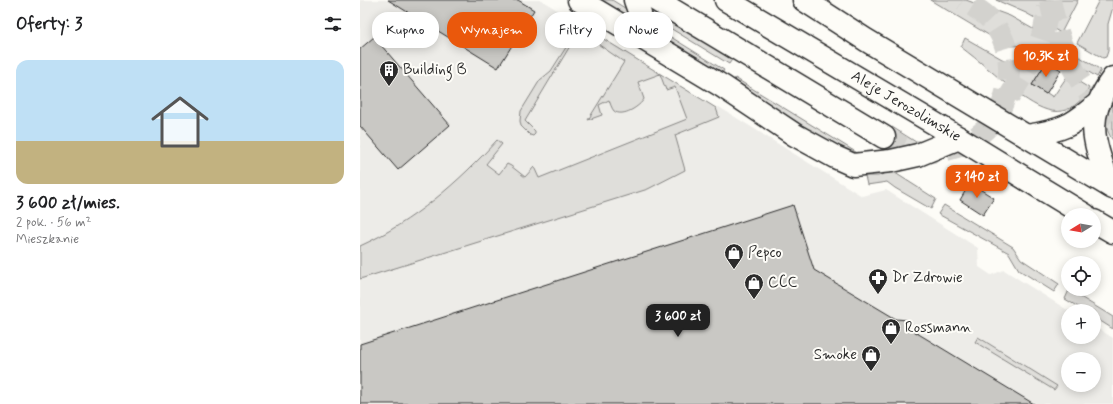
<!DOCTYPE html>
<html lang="pl">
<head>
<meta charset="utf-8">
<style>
  body { margin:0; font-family:Mynerve,sans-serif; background:#f2f2f2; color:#202124; height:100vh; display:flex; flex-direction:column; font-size:15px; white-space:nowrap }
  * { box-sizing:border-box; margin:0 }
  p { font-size:13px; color:#757577 }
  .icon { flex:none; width:22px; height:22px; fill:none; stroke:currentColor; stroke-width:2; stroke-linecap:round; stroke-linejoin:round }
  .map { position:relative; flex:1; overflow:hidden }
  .drawer { display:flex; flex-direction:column; background:#fff; width:360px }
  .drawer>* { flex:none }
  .guide { position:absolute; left:12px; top:12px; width:380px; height:36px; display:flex; gap:8px }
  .needle { width:26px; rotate:259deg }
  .tools { position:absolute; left:701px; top:208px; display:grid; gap:8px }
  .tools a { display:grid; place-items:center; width:40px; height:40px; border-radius:50%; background:#fff; box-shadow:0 2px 10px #0003; font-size:20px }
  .price { position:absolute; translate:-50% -34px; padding:0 9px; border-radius:8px; background:#ea580c; color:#fff; font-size:13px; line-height:26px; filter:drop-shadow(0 1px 2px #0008) }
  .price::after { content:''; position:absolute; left:50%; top:24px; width:12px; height:9px; margin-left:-6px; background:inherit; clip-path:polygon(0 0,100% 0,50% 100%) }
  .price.current { background:#222; color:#fff }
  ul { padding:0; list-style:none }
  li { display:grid; align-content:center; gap:8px; height:212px; padding:0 16px }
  li span { display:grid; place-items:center; height:124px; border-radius:12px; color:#555 }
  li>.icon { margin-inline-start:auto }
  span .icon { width:72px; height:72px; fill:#fffc; stroke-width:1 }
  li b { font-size:17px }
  h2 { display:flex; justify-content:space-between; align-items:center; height:48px; padding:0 16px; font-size:17px }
  .tag { padding:0 14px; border-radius:16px; background:#fff; box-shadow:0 2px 10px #0003; font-size:14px; line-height:36px }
  .tag.current { background:#ea580c; color:#fff }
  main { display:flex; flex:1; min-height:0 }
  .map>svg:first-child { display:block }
</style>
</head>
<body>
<main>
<section class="drawer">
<h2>Oferty: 3<svg class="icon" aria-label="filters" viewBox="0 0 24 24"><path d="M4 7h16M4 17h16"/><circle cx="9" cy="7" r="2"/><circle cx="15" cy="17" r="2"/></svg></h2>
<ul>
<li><span style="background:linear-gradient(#bfe0f5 65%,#c2b280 0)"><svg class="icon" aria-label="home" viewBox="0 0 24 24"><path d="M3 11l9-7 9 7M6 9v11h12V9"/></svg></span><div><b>3 600 zł/mies.</b><p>2 pok. · 56 m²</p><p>Mieszkanie</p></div></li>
</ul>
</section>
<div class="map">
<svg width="753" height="404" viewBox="0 0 753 404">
  <rect width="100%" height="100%" fill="#fdfcf7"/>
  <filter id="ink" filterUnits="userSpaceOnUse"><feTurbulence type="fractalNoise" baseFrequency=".025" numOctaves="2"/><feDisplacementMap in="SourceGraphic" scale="8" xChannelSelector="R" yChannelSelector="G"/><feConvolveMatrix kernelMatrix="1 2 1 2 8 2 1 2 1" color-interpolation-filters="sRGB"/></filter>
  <g filter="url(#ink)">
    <path fill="#edece8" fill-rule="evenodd" d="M0 0H181L356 108 359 107 502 196 526 190 618 248 619 267 631 275 644 270 709 311H708V337H734V326L753 338V404H0ZM708 359H734V385H708Z"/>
    <g fill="#dfdeda" stroke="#858482">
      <polygon points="241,0 252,0 273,13 271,18"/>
      <polygon points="570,0 606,0 650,16 696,42 695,45 647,46"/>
      <polygon points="636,0 718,0 701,33 666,13"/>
      <polygon points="739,0 753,0 753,7 748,24 748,51 746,57 743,58 717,43"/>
      <polygon points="290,8 373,58 369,64 292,17"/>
      <path d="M219 24 356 108 359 117 315 135 325 170 288 189 0 279V246C53 222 99 182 137 140L142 144 126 164 139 174 147 164 151 166 165 177 174 167 179 178 327 119 315 87 306 90 300 74 278 82 284 99C280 106 263 118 254 111 252 109 250 103 249 100L239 105 242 115 228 120 264 62 219 31 165 121 175 131V134L173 136 170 135 161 126 160 121 161 111 180 80 191 71 217 30Z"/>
      <polygon points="298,29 364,70 361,75 302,37"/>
      <path d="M605 38 642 59 648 61 684 59 687 61 672 85 686 94 687 93 693 97 706 78 711 77 729 88C724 98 714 109 702 111 678 116 645 82 627 68 619 61 610 54 601 47Z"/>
      <polygon points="712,52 741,70 737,77 712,62 710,55"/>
      <polygon points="375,78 499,154 477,147 373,82"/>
      <path d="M753 102V140C743 128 746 115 753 102Z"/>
      <polygon points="532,127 556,142 557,143 556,144 525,152 519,147"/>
      <polygon points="532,171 576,199 571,209 535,188 527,182 507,185 505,176 518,176"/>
      <polygon points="584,205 653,247 661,259 699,284 694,292 659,270 649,253 578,214"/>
      <polygon points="709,290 753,317 753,329 734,317 734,311 725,311 705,299"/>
      <polygon points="618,337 697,386 694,390 615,342"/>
    </g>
    <g fill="#c9c8c4" stroke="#2b2b2b">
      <polygon points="28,0 158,0 174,10 138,68"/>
      <polygon points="14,37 90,125 38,170 0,126 0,49"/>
      <polygon points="687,61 701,70 686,94 672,85"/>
      <polygon points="610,183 634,198 623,215 600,200"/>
      <polygon points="433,205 454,270 536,319 548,320 547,327 674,404 0,404 0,344"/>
    </g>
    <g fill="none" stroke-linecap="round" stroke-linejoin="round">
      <g stroke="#d3d2ce" stroke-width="22" stroke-dasharray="22 11" stroke-linecap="butt">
        <path d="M690 0C700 49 716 85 753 120"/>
        <path d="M649 97C667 68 687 41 687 6"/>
        <path d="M524 137C533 142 541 147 552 150 583 157 619 144 636 116 642 108 645 97 647 88 652 65 648 43 634 24 627 14 614 7 603 0"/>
      </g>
      <defs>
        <g id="minor">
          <polyline points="219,0 362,86 435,135 475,157 493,165 531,161 558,155 599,138"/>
          <polyline points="275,0 280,14 285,39"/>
          <polyline points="296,0 524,137"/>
        </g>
        <g id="major">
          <path id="s1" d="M366 0 599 138 725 215"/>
          <polyline points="444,0 506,40 753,188"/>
          <path d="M666 136C679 134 693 132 706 126 718 121 728 111 739 103"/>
          <path d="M750 186C734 142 723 119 753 78"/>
          <polyline points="734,221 753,232"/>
        </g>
      </defs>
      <use href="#minor" stroke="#2b2b2b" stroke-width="25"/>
      <use href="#major" stroke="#2b2b2b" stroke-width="25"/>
      <use href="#minor" stroke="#fdfcf7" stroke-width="22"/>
      <use href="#major" stroke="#fdfcf7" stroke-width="22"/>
    </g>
  </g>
  <defs>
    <symbol id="building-pin" viewBox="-11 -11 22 30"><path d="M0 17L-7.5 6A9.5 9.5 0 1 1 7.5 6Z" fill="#2b2b2b" stroke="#fdfcf7"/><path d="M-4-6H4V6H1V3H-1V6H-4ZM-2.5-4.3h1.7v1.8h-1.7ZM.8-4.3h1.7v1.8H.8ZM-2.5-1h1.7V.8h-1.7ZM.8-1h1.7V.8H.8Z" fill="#fff"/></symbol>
    <symbol id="shop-pin" viewBox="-11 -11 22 30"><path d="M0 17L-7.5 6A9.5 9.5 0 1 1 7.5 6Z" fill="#2b2b2b" stroke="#fdfcf7"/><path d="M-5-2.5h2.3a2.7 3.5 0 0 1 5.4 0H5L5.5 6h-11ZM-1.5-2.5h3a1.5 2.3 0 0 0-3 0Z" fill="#fff"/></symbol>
    <symbol id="pharmacy-pin" viewBox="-11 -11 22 30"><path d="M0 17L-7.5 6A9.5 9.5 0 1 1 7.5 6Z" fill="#2b2b2b" stroke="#fdfcf7"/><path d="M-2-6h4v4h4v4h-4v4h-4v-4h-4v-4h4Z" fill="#fff"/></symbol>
  </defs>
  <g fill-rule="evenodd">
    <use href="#building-pin" x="18" y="59" width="22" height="30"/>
    <use href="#shop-pin" x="363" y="242" width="22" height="30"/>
    <use href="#pharmacy-pin" x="507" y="267" width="22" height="30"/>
    <use href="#shop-pin" x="383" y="272" width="22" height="30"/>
    <use href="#shop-pin" x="520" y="317" width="22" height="30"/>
    <use href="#shop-pin" x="500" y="344" width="22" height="30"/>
  </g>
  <g text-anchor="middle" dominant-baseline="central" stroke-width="4" stroke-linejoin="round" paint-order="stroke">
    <g font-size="15" fill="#2b2b2b" stroke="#fdfcf7" text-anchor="start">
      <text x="43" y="70">Building B</text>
      <text x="388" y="253">Pepco</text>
      <text x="532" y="278">Dr Zdrowie</text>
      <text x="408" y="283">CCC</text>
      <text x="545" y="328">Rossmann</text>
      <text x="497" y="355" text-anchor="end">Smoke</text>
    </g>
    <g font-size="15" fill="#2b2b2b" stroke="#fdfcf7">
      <text stroke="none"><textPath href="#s1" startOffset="209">Aleje Jerozolimskie</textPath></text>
    </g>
  </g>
</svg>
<div class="tools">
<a><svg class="needle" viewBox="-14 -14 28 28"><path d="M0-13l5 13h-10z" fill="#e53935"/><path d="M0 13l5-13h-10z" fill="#757577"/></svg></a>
<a><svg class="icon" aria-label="locate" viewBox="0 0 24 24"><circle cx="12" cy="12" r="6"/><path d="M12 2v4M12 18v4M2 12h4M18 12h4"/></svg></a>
<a>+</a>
<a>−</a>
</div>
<b class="price" style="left:686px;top:78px">10.3K zł</b>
<b class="price" style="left:617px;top:199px">3 140 zł</b>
<b class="price current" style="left:318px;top:338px">3 600 zł</b>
<div class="guide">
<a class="tag">Kupno</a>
<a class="tag current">Wynajem</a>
<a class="tag">Filtry</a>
<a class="tag">Nowe</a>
</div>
</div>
</main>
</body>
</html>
